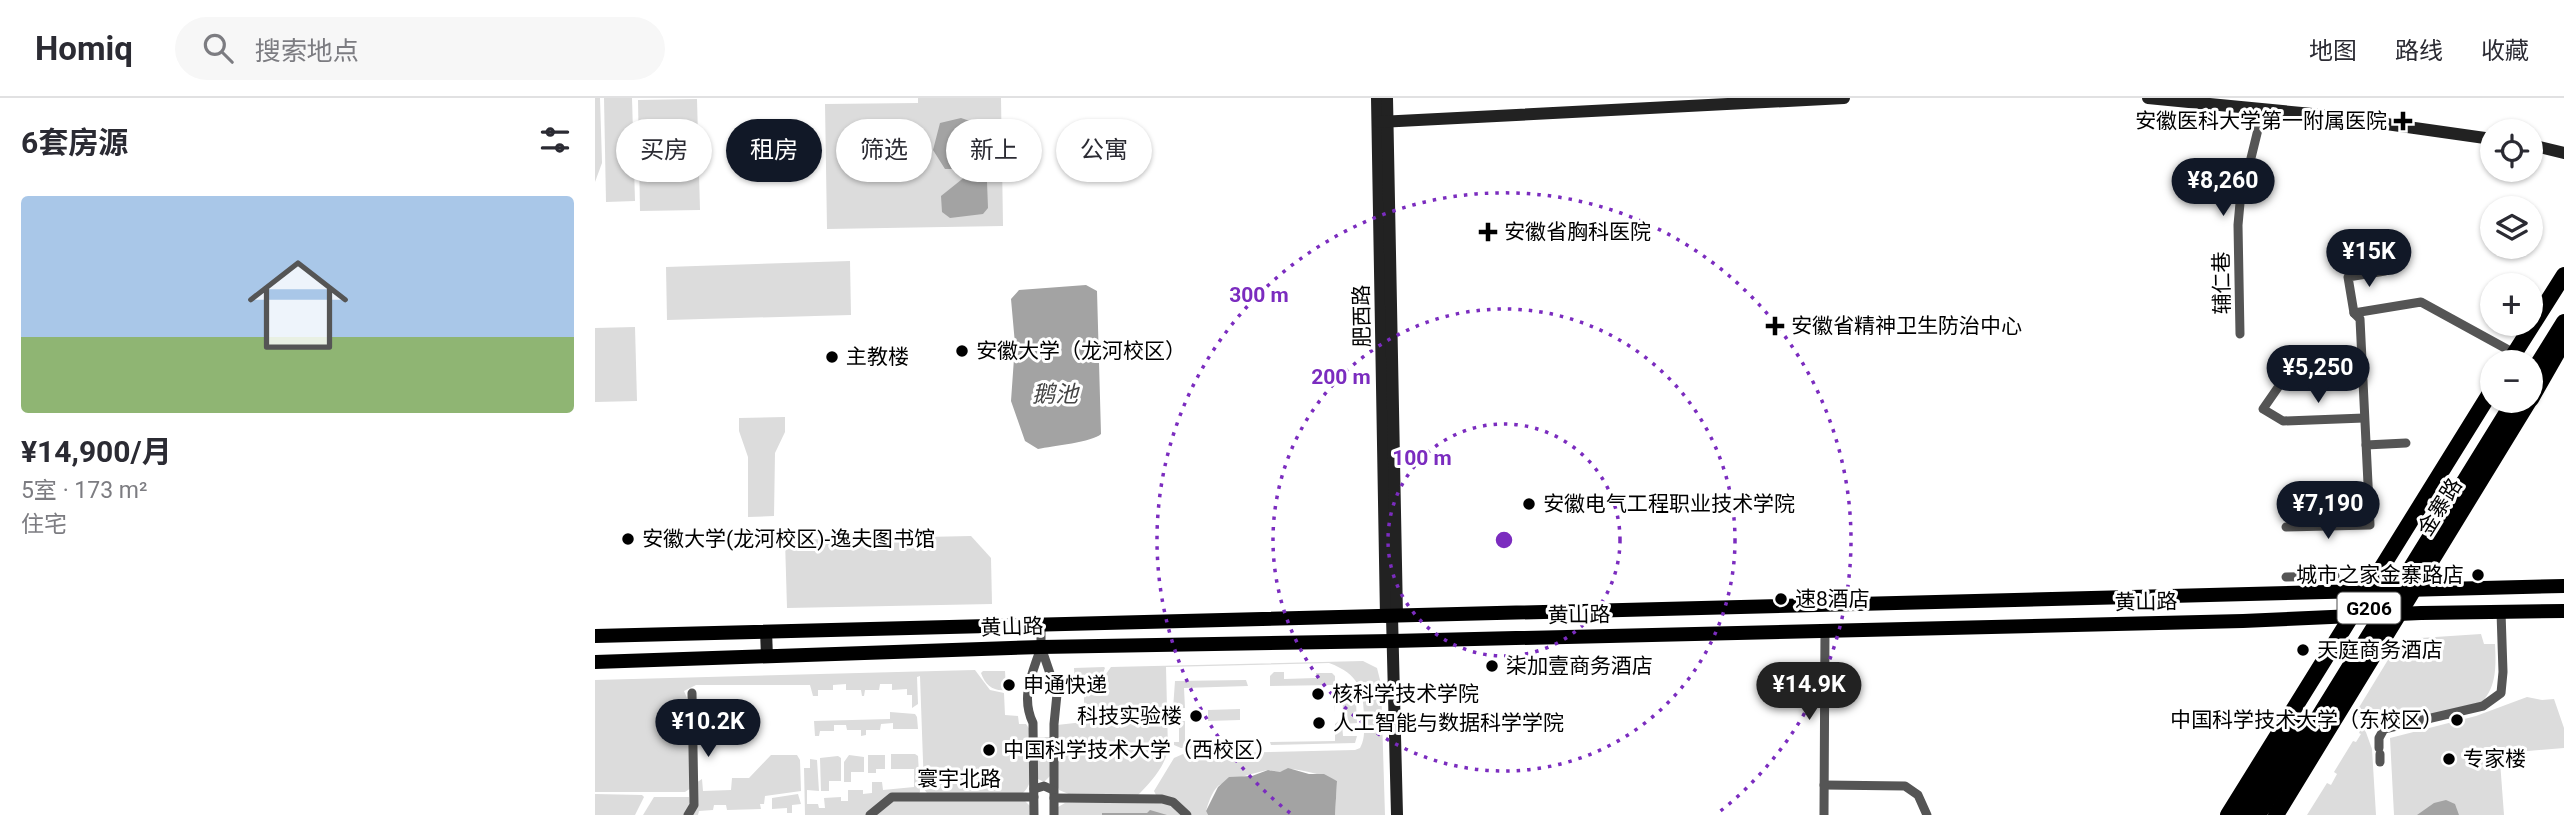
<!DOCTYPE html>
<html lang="zh">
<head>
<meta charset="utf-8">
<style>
  body { margin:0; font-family:Roboto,"Noto Sans SC",sans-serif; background:#f7f7f7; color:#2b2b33; height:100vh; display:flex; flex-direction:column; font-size:26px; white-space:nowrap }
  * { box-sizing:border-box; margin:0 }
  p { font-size:23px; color:#7c7c81 }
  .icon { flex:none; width:38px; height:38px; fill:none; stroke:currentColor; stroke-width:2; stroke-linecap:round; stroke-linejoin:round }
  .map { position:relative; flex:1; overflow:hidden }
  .sheet { display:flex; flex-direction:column; background:#fff; width:595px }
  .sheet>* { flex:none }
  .guide { position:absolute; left:21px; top:21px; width:665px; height:63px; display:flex; gap:14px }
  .controls { position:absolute; left:1885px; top:21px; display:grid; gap:14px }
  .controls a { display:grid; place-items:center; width:63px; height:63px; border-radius:50%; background:#fff; box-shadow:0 2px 5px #0004; font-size:35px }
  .price { position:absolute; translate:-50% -60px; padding:0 16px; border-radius:24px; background:#111827; color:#fff; font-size:23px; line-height:46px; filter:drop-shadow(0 2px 4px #0008) }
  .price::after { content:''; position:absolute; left:50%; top:42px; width:21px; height:16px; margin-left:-10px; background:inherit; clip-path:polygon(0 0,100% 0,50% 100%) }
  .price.selected { background:#222; color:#fff }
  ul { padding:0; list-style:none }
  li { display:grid; align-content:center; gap:14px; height:371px; padding:0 21px }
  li+li { border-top:2px solid #e1e1e2 }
  li span { display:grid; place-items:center; height:217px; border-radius:7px; color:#555 }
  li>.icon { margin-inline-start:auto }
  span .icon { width:126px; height:126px; fill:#fffc; stroke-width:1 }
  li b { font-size:30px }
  h2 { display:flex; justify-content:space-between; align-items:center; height:84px; padding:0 21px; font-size:30px }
  .tag { padding:0 24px; border-radius:32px; background:#fff; box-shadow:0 2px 5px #0004; font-size:24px; line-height:63px }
  .tag.selected { background:#111827; color:#fff }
  header { display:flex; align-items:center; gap:42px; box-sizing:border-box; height:98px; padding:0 35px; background:#fff; border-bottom:2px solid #e1e1e2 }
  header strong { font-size:33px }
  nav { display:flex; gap:38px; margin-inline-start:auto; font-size:24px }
  .search { width:490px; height:63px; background:#f7f7f7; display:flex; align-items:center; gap:18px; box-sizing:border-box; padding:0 24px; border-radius:38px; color:#7c7c81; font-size:26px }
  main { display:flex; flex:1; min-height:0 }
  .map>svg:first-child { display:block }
</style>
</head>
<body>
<header>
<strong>Homiq</strong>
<div class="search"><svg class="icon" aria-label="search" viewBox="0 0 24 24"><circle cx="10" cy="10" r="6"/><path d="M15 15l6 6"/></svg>搜索地点</div>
<nav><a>地图</a><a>路线</a><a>收藏</a></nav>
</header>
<main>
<section class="sheet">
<h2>6套房源<svg class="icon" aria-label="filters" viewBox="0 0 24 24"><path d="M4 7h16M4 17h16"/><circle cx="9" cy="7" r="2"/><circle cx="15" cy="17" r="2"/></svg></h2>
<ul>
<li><span style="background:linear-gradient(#a9c7e8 65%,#8fb573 0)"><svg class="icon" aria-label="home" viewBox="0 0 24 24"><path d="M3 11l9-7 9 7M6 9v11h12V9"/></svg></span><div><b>¥14,900/月</b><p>5室 · 173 m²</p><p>住宅</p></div></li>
</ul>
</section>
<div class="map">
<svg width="1969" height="717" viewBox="0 0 1969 717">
  <rect width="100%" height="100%" fill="#fff"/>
  <g fill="#dcdcdc">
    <polygon points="0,0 5,0 7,65 0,84"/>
    <polygon points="9,0 37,0 40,103 11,104"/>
    <polygon points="323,0 406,0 408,128 232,131 230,6 323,5"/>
    <polygon points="102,1 105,112 45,113 43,2"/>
    <polygon points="255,163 256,217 72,222 71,169"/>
    <polygon points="40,229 42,303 0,304 0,230"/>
    <polygon points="190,319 190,334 180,355 179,418 153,419 153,359 144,333 144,320"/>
    <polygon points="376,438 396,460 397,506 192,510 190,442"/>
    <path d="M1886 536 1889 546H1900C1901 567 1902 588 1887 604L1791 627 1772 624 1760 616 1802 547 1810 541Z"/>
    <path d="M768 563 782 570 786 586 790 717H740L742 683C729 677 709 672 695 671 688 670 693 673 685 674 681 674 678 672 674 672 668 672 628 684 623 688 617 694 613 705 611 713L613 717H597L586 706 561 697 559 693 579 660 588 656 760 652 765 650C770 641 769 633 769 622 769 592 764 576 734 565L571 569 573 652C569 670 555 685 542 698L476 697 464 692 462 687V627L489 624V592L503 587 516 569Z"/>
    <polygon points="479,570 509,569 510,570 505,583 492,589 480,588"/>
    <path d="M380 572 395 592 409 595 410 617 423 618 424 626H431L435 632C435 651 443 683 427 696L332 695 329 691 325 578 322 579 323 606 317 610V597H312V591L297 592V586H285L284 592H270L269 598H267L266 592H251V586L238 587V592H223V598H218L215 587H101L89 593 92 600 96 690 90 694H0V582Z"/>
    <path d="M388 573H410L411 592C399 594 390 587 386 575Z"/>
    <polygon points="679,574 689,574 689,581 721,580 721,575 737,575 740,578 740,615 739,587 675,588 675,578"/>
    <polygon points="651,582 653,588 589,590 590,610 578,611 580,583"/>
    <polygon points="747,585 753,586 761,604 762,625 747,626 748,638 762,638 760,645 676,647 675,644 740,643 740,626 748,619"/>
    <polygon points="1932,599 1947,602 1959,601 1969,630 1969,650 1910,655 1905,663 1909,717 1799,717 1795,640 1881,618"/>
    <polygon points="645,611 645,622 613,623 613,612"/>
    <polygon points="295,614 320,616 322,619 323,631 298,631 298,625 286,626 285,632 271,632 271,637 266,638 266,632 252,632 251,627 239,627 239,633 225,633 224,638 220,638 219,623 295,621"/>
    <polygon points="580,623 590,623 590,646 658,645 658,647 586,650 579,647 579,644 584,644 584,628 579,628"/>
    <polygon points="1768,626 1777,651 1781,717 1712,717 1732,685 1736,687 1742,676 1739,674 1758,643 1761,644 1766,636 1764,635"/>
    <polygon points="441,639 455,639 456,677 449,684 443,681"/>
    <polygon points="296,656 320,656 323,658 325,694 323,696 294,697 271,717 210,717 209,670 215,670 215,661 222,662 224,693 212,692 212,706 223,706 224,710 230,710 229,700 246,699 246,703 253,703 253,692 268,692 268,696 277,695 277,684 287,684 288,692 319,689 319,671 296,671"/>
    <polygon points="176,657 202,657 205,662 206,693 170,698 169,706 165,706 166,711 132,712 131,707 119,707 118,712 104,713 103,717 97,717 101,685 107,681 108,693 136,692 137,680 154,680"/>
    <polygon points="254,657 269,659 269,674 256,674 256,684 249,684 249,664"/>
    <polygon points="273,657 290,657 290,671 281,671 281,675 273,675"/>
    <polygon points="243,658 246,660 246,683 234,683 234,693 226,693 225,660"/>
    <polygon points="0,696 47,697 49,699 40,717 0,717"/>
    <polygon points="203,696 206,706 197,707 197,715 192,715 192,710 177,711 177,700"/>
    <polygon points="59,699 94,699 96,709 90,717 48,717"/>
    <polygon points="374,702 430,703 435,708 436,717 280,717 295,703"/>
    <polygon points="565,704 579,708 587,717 462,717 463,709 470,705"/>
  </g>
  <g fill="#a3a3a3">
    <polygon points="366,20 378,24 391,57 393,110 388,116 355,120 347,114 346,98 371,78 380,79 385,76 385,56 380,50 365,54 360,57 357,71 350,71 338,52 345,25"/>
    <path d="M491 187 502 193 506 336C498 344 457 348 443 351L430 343 416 303 420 246 416 201 424 192Z"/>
    <polygon points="693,670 714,676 729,676 742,683 740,717 613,717 611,713 623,689 634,679 657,678 673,672 685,674"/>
    <polygon points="1851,702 1860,706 1864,717 1822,717 1839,705"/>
    <polygon points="555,712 572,717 507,717 507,715 552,715"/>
  </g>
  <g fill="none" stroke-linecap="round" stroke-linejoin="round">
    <g stroke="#555" stroke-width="9">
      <polyline points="1759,215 1826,204 1919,255"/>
      <polyline points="1645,236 1643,127 1645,105 1668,11"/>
      <polyline points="1684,288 1668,311 1688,323 1769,320"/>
      <polyline points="1771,347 1811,345"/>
      <polyline points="1691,429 1775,427 1765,221 1759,215 1753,179 1790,173 1786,145"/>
      <polyline points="1691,479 1740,478"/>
      <polyline points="446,528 446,549 462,596 459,626 459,717"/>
      <polyline points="1784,650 1784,640 1789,631 1888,608 1906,595 1908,574 1906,514"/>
      <polyline points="1785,656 1785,664"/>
      <polyline points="1229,687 1310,688 1323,697 1332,717"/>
      <polyline points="439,691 449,688 458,692"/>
      <polyline points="459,700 567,701 578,704 592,717"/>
      <polyline points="93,717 99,707 97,595"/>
      <polyline points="275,717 297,699 439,699"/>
      <path d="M439 717 438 625C425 598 438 575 446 549"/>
      <polyline points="1229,717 1230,532"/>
    </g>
    <g stroke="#222" stroke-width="12">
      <polyline points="782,0 791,519"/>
      <polyline points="792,0 802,518"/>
      <polyline points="1553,0 1728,17 1897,41"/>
      <polyline points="784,24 1249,0"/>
      <polyline points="1936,47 1969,55"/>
      <polyline points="797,518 802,717"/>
      <polyline points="171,533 172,559"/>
    </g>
    <g stroke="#000" stroke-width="14">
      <polyline points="0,538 1969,488"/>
      <polyline points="0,564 446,549 797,543 1648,523 1826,515 1969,513"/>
    </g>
    <g stroke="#000" stroke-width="16">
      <polyline points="1914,264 1969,177"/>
      <polyline points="1936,277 1969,224"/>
      <polyline points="1936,301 1969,243"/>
      <polyline points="1633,717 1897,292"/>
      <polyline points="1647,717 1704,624"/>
      <polyline points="1663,717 1919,303"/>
      <polyline points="1681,717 1934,303"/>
    </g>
  </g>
  <g fill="none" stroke="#7b2cbf" stroke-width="3.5" stroke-dasharray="3.5 7">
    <circle cx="909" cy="442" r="116"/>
    <circle cx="909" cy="442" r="231"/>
    <path d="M695 715A347 347 0 1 1 1123 715"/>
  </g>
  <g fill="#000" stroke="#fff" stroke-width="2.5">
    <path d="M1804.5 12.5h7v7h7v7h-7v7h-7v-7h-7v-7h7z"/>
    <path d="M889.5 123.5h7v7h7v7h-7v7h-7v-7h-7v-7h7z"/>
    <path d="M1176.5 217.5h7v7h7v7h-7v7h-7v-7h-7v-7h7z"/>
    <circle cx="367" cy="253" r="7"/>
    <circle cx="237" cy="259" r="7"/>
    <circle cx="934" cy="406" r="7"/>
    <circle cx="33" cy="441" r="7"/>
    <circle cx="1883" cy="477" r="7"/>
    <circle cx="1186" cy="501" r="7"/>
    <circle cx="1708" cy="552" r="7"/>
    <circle cx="897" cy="568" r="7"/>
    <circle cx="414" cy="587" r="7"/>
    <circle cx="723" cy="596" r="7"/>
    <circle cx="601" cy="618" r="7"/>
    <circle cx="1862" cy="622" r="7"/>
    <circle cx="724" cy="625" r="7"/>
    <circle cx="394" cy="652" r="7"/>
    <circle cx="1854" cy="661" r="7"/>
  </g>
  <g text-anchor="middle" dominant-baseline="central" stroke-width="6" stroke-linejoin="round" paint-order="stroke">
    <rect fill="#fff" stroke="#4c4c4c" stroke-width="2" x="1742.5" y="494.5" width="63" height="31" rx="5"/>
    <g font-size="19" font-weight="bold" fill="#000">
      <text x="1774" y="510">G206</text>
    </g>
    <g font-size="21" fill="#000" stroke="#fff" text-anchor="start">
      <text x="1792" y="23" text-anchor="end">安徽医科大学第一附属医院</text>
      <text x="909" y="134">安徽省胸科医院</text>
      <text x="1196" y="228">安徽省精神卫生防治中心</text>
      <text x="381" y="253">安徽大学（龙河校区）</text>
      <text x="251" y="259">主教楼</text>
      <text x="948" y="406">安徽电气工程职业技术学院</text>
      <text x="47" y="441">安徽大学(龙河校区)-逸夫图书馆</text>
      <text x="1869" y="477" text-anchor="end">城市之家金寨路店</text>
      <text x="1200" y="501">速8酒店</text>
      <text x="1722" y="552">天庭商务酒店</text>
      <text x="911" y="568">柒加壹商务酒店</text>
      <text x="428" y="587">申通快递</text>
      <text x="737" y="596">核科学技术学院</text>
      <text x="587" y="618" text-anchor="end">科技实验楼</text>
      <text x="1848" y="622" text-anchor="end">中国科学技术大学（东校区）</text>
      <text x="738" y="625">人工智能与数据科学学院</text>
      <text x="408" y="652">中国科学技术大学（西校区）</text>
      <text x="1868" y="661">专家楼</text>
    </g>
    <g font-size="21" fill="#000" stroke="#fff">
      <text transform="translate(1627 185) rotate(-91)">辅仁巷</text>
      <text transform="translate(767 218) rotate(-91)">肥西路</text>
      <text transform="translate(1845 409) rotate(-58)">金寨路</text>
      <text transform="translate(1551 504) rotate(-1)">黄山路</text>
      <text transform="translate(984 517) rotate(-1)">黄山路</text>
      <text transform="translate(417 529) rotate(-2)">黄山路</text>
      <text x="364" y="681">寰宇北路</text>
    </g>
    <g font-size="23" font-style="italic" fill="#444" stroke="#fff">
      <text x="460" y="296">鹅池</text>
    </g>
  </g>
  <circle cx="909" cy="442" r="10" fill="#7b2cbf" stroke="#fff" stroke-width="3.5"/>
  <g font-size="21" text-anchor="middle" font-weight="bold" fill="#7b2cbf" stroke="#fff" stroke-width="6" stroke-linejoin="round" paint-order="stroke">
    <text x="664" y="204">300 m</text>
    <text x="746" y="286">200 m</text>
    <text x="827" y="367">100 m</text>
  </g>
</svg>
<div class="controls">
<a><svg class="icon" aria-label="locate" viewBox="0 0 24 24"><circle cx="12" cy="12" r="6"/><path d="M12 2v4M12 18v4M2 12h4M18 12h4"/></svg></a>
<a><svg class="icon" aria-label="layers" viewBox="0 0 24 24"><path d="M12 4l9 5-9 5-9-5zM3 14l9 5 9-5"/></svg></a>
<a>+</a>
<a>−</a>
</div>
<b class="price" style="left:1628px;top:120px">¥8,260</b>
<b class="price" style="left:1774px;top:191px">¥15K</b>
<b class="price" style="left:1723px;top:307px">¥5,250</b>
<b class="price" style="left:1733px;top:443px">¥7,190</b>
<b class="price selected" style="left:1214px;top:624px">¥14.9K</b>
<b class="price" style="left:113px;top:661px">¥10.2K</b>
<div class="guide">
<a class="tag">买房</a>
<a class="tag selected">租房</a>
<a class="tag">筛选</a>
<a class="tag">新上</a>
<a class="tag">公寓</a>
</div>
</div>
</main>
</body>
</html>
